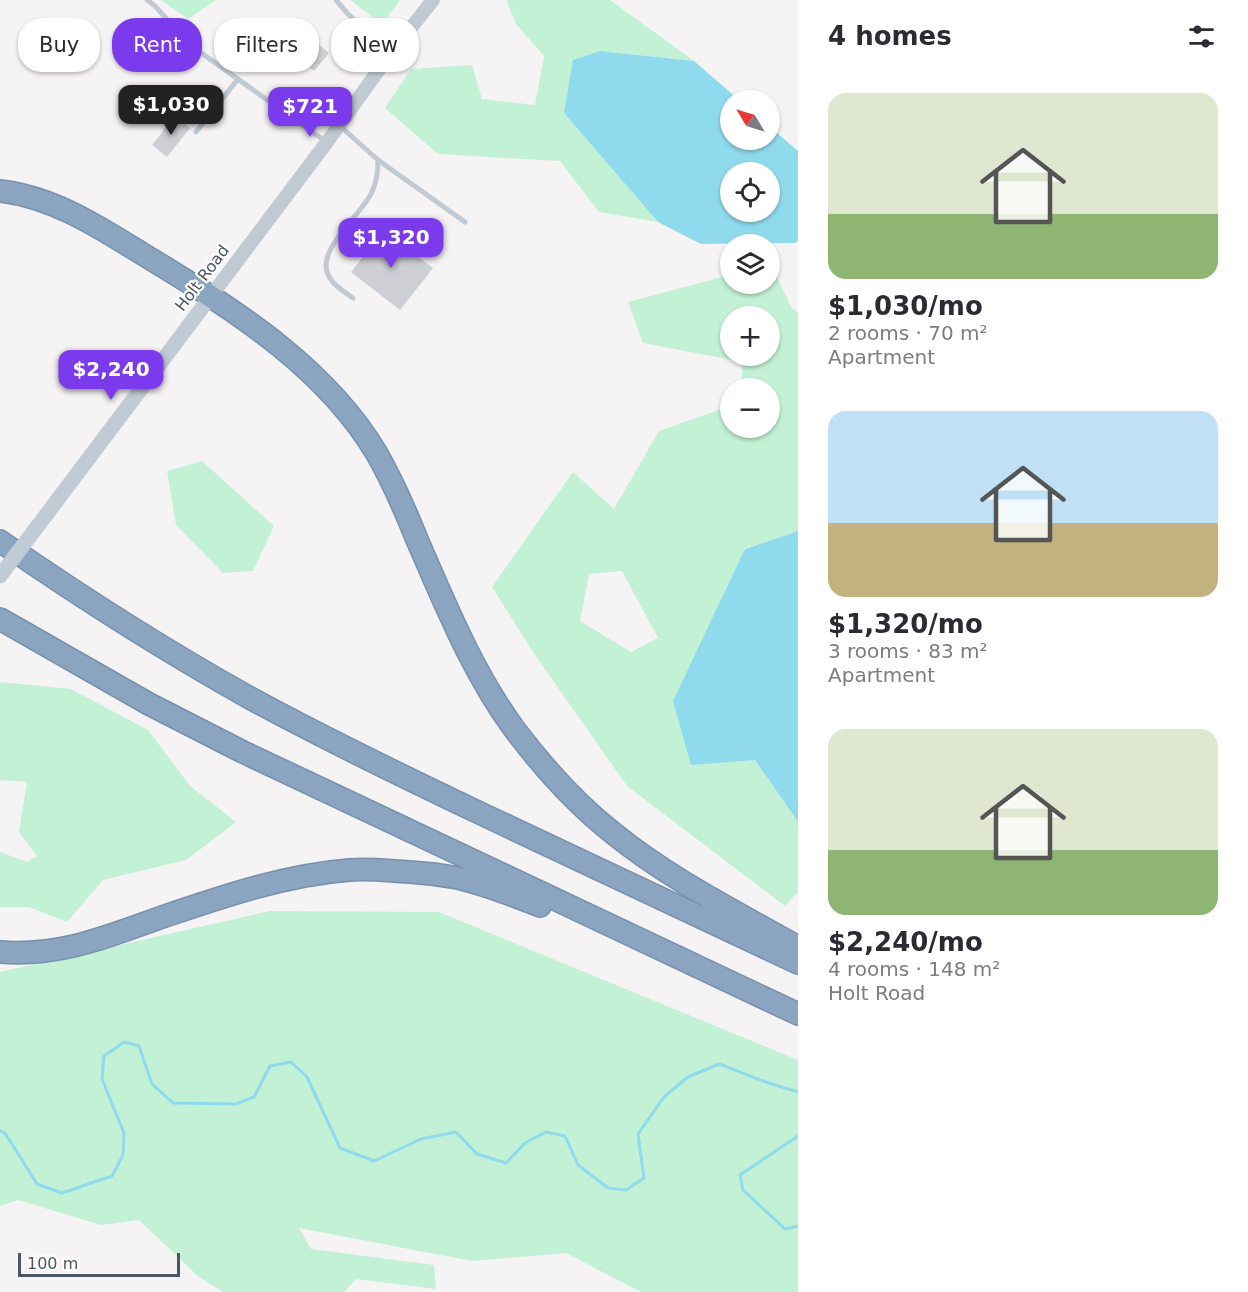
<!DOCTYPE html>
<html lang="en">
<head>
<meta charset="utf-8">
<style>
  body { margin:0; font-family:"DejaVu Sans",sans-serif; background:#f2f2f3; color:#2b2b33; height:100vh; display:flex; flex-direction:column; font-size:22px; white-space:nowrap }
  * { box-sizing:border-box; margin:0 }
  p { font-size:20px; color:#7c7c81 }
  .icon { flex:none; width:33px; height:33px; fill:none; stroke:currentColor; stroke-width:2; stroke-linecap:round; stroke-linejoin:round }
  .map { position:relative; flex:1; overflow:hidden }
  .side { display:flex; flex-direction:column; background:#fff; width:450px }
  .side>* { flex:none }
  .guide { position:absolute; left:18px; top:18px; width:570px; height:54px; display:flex; gap:12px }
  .needle { width:39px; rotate:308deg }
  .buttons { position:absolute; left:720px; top:90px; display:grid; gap:12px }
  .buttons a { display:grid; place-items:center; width:60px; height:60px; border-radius:50%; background:#fff; box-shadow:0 2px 4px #0004; font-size:30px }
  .scale { position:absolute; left:18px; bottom:15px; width:162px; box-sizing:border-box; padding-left:6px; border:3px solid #4a5661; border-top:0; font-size:16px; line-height:21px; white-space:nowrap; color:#4a5661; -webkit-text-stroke:4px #fff; paint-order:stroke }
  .price { position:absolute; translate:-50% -51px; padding:0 14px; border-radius:12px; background:#7c3aed; color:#fff; font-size:20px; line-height:39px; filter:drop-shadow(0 2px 3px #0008) }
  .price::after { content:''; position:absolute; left:50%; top:36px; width:18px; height:14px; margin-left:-9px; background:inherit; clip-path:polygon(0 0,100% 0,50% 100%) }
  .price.active { background:#222; color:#fff }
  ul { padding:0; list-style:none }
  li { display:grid; align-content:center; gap:12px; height:318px; padding:0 30px }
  li span { display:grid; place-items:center; height:186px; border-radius:18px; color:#555 }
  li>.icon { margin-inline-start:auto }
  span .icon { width:108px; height:108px; fill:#fffc; stroke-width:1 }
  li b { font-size:26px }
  h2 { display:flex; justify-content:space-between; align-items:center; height:72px; padding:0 30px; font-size:26px }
  .chip { padding:0 21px; border-radius:24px; background:#fff; box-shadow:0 2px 4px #0004; font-size:21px; line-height:54px }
  .chip.active { background:#7c3aed; color:#fff }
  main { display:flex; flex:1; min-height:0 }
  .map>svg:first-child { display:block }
</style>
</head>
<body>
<main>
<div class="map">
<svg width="798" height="1292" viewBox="0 0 798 1292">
  <rect width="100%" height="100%" fill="#f5f3f3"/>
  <g fill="#c3f1d5" fill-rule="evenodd">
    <polygon points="161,0 216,0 188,19"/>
    <polygon points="350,0 400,0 382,24"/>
    <polygon points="506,0 610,0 694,61 600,51 564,113 658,222 599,212 560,161 438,154 385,108 411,69 472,65 482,99 535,105 544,56 516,24"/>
    <path d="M770 264H771L791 307 798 313V531L744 549 755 760 798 822V892L785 906 627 786 533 652 492 587 573 472 614 509 659 431 730 406V428H770V388H741L743 362 643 343 628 302 730 275V284H770ZM730 316H770V356H730ZM622 571 658 638 631 652 580 621 589 574Z"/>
    <polygon points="202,461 274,526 253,571 223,573 176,525 167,471"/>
    <polygon points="0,682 71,689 148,730 190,786 236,822 186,860 103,880 67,922 29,907 0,907 0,852 27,862 37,856 19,832 27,782 0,780"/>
    <polygon points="270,911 439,912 798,1060 798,1292 641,1292 566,1253 472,1261 299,1228 311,1249 434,1265 436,1289 356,1279 344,1292 223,1292 198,1276 139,1220 101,1225 18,1200 0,1206 0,972"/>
  </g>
  <g fill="#90daee" fill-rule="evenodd">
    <path d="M600 51 694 61 739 100H730V140H770V127L798 151V241L795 243 701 244 658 222 564 113 573 60ZM730 172H770V212H730Z"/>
    <polygon points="798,531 798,822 755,760 691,765 673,701 745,549"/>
  </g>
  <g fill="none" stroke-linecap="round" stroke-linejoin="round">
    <g stroke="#90daee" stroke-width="3">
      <polyline points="0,1131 5,1133 37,1184 62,1193 112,1176 123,1155 124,1133 102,1079 104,1056 124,1042 139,1046 152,1084 173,1103 236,1104 254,1097 270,1066 291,1062 307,1077 340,1148 374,1161 421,1139 456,1132 477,1154 506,1163 525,1143 546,1132 565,1136 578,1165 608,1188 626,1190 644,1178 638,1134 664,1097 688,1077 719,1064 766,1082 798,1092"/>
      <polyline points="798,1136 740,1175 743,1190 785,1229 798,1226"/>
    </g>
  </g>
  <g fill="#cdcfd5">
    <polygon points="225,34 249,52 237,67 213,49"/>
    <polygon points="305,43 314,50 318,44 329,53 314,71 295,56"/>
    <polygon points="175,116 190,128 167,157 152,145"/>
    <polygon points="378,226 433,268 400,310 351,272 374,243 368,239"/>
  </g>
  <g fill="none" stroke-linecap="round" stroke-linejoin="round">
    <defs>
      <g id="motorway">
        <path d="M0 191C60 198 109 234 159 264 240 313 328 371 377 454 393 482 406 512 418 542 446 606 473 673 515 730 543 767 576 804 613 833 668 878 736 912 798 947"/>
        <path d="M0 541C81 597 164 650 250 698 327 740 406 778 486 816 590 865 694 914 798 963"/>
        <polyline points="0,619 149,704 243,752 798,1014"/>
        <path d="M0 952C62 957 111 935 168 915 227 895 287 875 349 870 369 868 389 871 409 872 425 873 442 875 458 878 487 885 513 895 540 906"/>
      </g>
    </defs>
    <use href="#motorway" stroke="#7690ad" stroke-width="24"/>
    <g stroke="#c1cad2" stroke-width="5">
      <polyline points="147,0 155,6 190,45 325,141"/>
      <polyline points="336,0 348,14 390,52"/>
      <path d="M340 126 378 160C378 172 377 181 372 192 362 214 319 247 327 272 331 284 343 291 353 298"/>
      <polyline points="196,132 238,79"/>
      <polyline points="378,160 465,222"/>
    </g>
    <polyline stroke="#c1cad2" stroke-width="14" points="211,296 327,142 391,53 433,0"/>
    <polyline stroke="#c1cbd6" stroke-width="15" points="37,527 211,296"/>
    <use href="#motorway" stroke="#8ba5c1" stroke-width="21"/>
    <polyline stroke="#c1cbd6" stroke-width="15" points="0,576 37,527"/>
  </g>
  <g text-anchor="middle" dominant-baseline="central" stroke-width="4.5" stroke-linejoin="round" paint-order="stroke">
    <g font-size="16" fill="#4a5661" stroke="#fff">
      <text transform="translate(202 278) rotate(-53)">Holt Road</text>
    </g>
  </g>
</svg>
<div class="buttons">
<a><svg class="needle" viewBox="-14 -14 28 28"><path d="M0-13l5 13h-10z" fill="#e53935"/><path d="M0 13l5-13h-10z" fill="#7c7c81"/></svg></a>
<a><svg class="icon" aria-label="locate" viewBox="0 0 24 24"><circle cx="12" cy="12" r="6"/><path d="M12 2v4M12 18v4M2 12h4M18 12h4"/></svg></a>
<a><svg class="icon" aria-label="layers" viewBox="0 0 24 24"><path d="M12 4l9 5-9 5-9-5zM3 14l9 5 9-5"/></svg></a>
<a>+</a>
<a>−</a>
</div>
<div class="scale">100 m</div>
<b class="price active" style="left:171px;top:136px">$1,030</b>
<b class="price" style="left:310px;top:138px">$721</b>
<b class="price" style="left:391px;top:269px">$1,320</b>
<b class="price" style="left:111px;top:401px">$2,240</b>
<div class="guide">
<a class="chip">Buy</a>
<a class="chip active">Rent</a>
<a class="chip">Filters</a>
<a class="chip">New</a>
</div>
</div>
<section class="side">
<h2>4 homes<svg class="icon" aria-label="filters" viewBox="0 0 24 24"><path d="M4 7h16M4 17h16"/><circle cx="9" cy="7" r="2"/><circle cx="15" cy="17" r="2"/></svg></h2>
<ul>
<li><span style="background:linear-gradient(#dfe7d0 65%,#8fb573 0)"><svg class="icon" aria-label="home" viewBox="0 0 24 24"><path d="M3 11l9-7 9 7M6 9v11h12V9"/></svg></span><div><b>$1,030/mo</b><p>2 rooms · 70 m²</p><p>Apartment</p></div></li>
<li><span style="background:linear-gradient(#bfe0f5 60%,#c2b280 0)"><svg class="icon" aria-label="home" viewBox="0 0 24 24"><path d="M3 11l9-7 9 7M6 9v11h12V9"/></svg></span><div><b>$1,320/mo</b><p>3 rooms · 83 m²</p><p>Apartment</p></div></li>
<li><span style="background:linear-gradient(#dfe7d0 65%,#8fb573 0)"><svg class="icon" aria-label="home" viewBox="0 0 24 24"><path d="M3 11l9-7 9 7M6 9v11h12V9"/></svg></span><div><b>$2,240/mo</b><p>4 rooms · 148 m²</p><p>Holt Road</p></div></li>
</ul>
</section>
</main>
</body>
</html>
